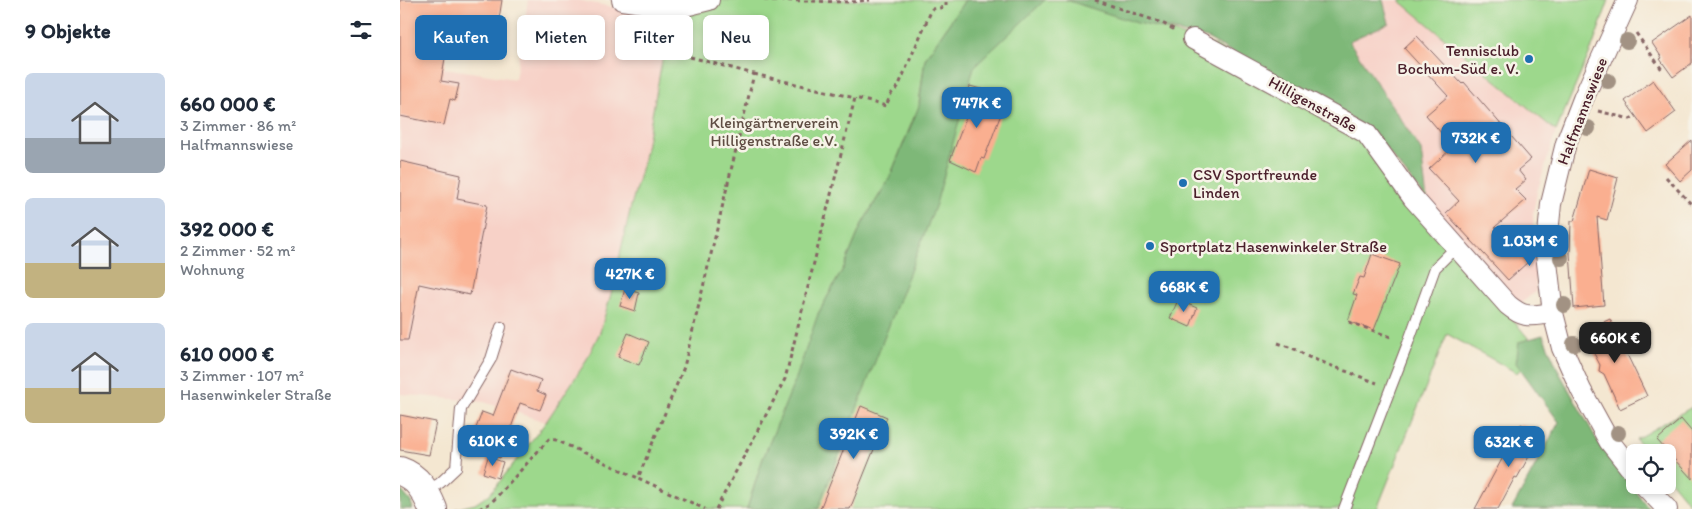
<!DOCTYPE html>
<html lang="de">
<head>
<meta charset="utf-8">
<style>
  body { margin:0; font-family:Itim,sans-serif; background:#f2f2f3; color:#1f2937; height:100vh; display:flex; flex-direction:column; font-size:19px; white-space:nowrap }
  * { box-sizing:border-box; margin:0 }
  p { font-size:16px; color:#747a83 }
  .icon { flex:none; width:28px; height:28px; fill:none; stroke:currentColor; stroke-width:2; stroke-linecap:round; stroke-linejoin:round }
  .map { position:relative; flex:1; overflow:hidden }
  .drawer { display:flex; flex-direction:column; background:#fff; width:400px }
  .drawer>* { flex:none }
  .banner { position:absolute; left:15px; top:15px; width:475px; height:45px; display:flex; gap:10px }
  .tools { position:absolute; left:1226px; top:444px; display:grid; gap:10px }
  .tools a { display:grid; place-items:center; width:50px; height:50px; border-radius:8px; background:#fff; box-shadow:0 2px 8px #0003; font-size:25px }
  .price { position:absolute; translate:-50% -42px; padding:0 11px; border-radius:10px; background:#1f6fb2; color:#fff; font-size:16px; line-height:32px; filter:drop-shadow(0 1px 2px #0008) }
  .price::after { content:''; position:absolute; left:50%; top:30px; width:15px; height:11px; margin-left:-8px; background:inherit; clip-path:polygon(0 0,100% 0,50% 100%) }
  .price.on { background:#222; color:#fff }
  ul { padding:0; list-style:none }
  li { display:flex; align-items:center; gap:15px; height:125px; padding:0 25px }
  li span { display:grid; place-items:center; flex:none; width:140px; height:100px; border-radius:8px; color:#555 }
  li>.icon { margin-inline-start:auto }
  span .icon { width:60px; height:60px; fill:#fffc; stroke-width:1 }
  li b { font-size:21px }
  h2 { display:flex; justify-content:space-between; align-items:center; height:60px; padding:0 25px; font-size:21px }
  .chip { padding:0 18px; border-radius:8px; background:#fff; box-shadow:0 2px 8px #0003; font-size:18px; line-height:45px }
  .chip.on { background:#1f6fb2; color:#fff }
  main { display:flex; flex:1; min-height:0 }
  .map>svg:first-child { display:block }
</style>
</head>
<body>
<main>
<section class="drawer">
<h2>9 Objekte<svg class="icon" aria-label="filters" viewBox="0 0 24 24"><path d="M4 7h16M4 17h16"/><circle cx="9" cy="7" r="2"/><circle cx="15" cy="17" r="2"/></svg></h2>
<ul>
<li><span style="background:linear-gradient(#c9d6e8 65%,#9aa5b1 0)"><svg class="icon" aria-label="home" viewBox="0 0 24 24"><path d="M3 11l9-7 9 7M6 9v11h12V9"/></svg></span><div><b>660 000 €</b><p>3 Zimmer · 86 m²</p><p>Halfmannswiese</p></div></li>
<li><span style="background:linear-gradient(#c9d6e8 65%,#c2b280 0)"><svg class="icon" aria-label="home" viewBox="0 0 24 24"><path d="M3 11l9-7 9 7M6 9v11h12V9"/></svg></span><div><b>392 000 €</b><p>2 Zimmer · 52 m²</p><p>Wohnung</p></div></li>
<li><span style="background:linear-gradient(#c9d6e8 65%,#c2b280 0)"><svg class="icon" aria-label="home" viewBox="0 0 24 24"><path d="M3 11l9-7 9 7M6 9v11h12V9"/></svg></span><div><b>610 000 €</b><p>3 Zimmer · 107 m²</p><p>Hasenwinkeler Straße</p></div></li>
</ul>
</section>
<div class="map">
<svg width="1292" height="509" viewBox="0 0 1292 509">
  <rect width="100%" height="100%" fill="#f7f3e8"/>
  <filter id="ink" filterUnits="userSpaceOnUse"><feTurbulence type="fractalNoise" baseFrequency=".02" numOctaves="2"/><feDisplacementMap in="SourceGraphic" scale="10" xChannelSelector="R" yChannelSelector="G"/><feConvolveMatrix kernelMatrix="1 2 1 2 8 2 1 2 1" color-interpolation-filters="sRGB"/></filter>
  <filter id="wash" filterUnits="userSpaceOnUse"><feTurbulence type="fractalNoise" baseFrequency=".0096" numOctaves="4" result="noise"/><feDisplacementMap in="SourceGraphic" scale="20" xChannelSelector="R" yChannelSelector="G"/><feGaussianBlur stdDeviation="1.12" result="paint"/><feColorMatrix in="noise" values="0 0 0 0 0 0 0 0 0 0 0 0 0 0 0 0 0 1.4 0 .05"/><feComposite in="paint" operator="in"/></filter>
  <g filter="url(#wash)">
    <rect width="100%" height="100%" fill="#f4e7d1"/>
    <g fill="#f7d1c7">
      <polygon points="0,0 41,53 46,54 44,68 115,79 128,0 178,0 269,19 268,31 244,159 231,206 211,294 200,332 185,363 146,422 84,402 0,394"/>
      <polygon points="873,0 999,0 1156,131 1137,192 1133,214 1136,291 1120,304 1025,201"/>
    </g>
    <g fill="#9dd88c" stroke="#747c5c" fill-rule="evenodd">
      <path d="M283 0H565L525 59 519 103 567 0H672L816 46 941 112 1138 350 1117 373 1047 334 977 509H348L388 399 362 461 347 509H55L75 504 90 494 146 422 185 363 200 332 211 294 231 206 244 159 271 12ZM515 115 490 179 445 267 418 314 444 267 462 224 489 179Z"/>
      <polygon points="999,0 1209,0 1193,45 1156,131"/>
      <polygon points="1292,407 1292,507 1268,478 1268,452 1247,452 1236,439"/>
    </g>
    <g fill="#7eb878" stroke="#646c52">
      <polygon points="565,0 645,0 574,67 536,204 418,509 347,509 362,461 396,378 418,314 444,267 462,224 489,179 519,106 525,59"/>
      <polygon points="666,0 983,0 989,23 949,41 1021,150 1027,200 971,130 807,38 737,23"/>
      <polygon points="1143,335 1159,372 1197,440 1249,509 1112,509 1159,422 1116,363 1119,342"/>
      <polygon points="0,489 11,502 13,509 0,509"/>
    </g>
    <g id="blocks">
      <g fill="#faaf90">
        <polygon points="0,0 102,0 96,38 50,30 41,81 59,84 55,101 50,99 44,125 0,116"/>
        <polygon points="1292,15 1292,63 1273,77 1260,59 1262,58 1252,43"/>
        <polygon points="1017,36 1062,84 1064,82 1131,159 1118,170 1126,180 1115,189 1126,200 1095,227 1128,262 1108,280 1046,213 1059,201 1029,169 1053,147 1026,115 1048,96 1004,48"/>
        <polygon points="1253,80 1276,112 1248,133 1225,101"/>
        <polygon points="570,86 599,94 593,111 601,114 584,159 581,158 576,172 550,160 572,102 566,100"/>
        <polygon points="1292,140 1292,170 1280,181 1265,164"/>
        <polygon points="0,161 61,175 57,199 87,205 70,295 19,284 8,340 0,340"/>
        <polygon points="1189,169 1218,178 1207,220 1197,217 1204,305 1174,308 1170,253 1171,221 1174,221"/>
        <polygon points="972,254 1000,264 974,330 948,321 957,295 953,294 960,277 964,278"/>
        <polygon points="225,289 239,293 235,311 220,306"/>
        <polygon points="778,300 797,308 790,327 770,318"/>
        <polygon points="1210,319 1247,396 1220,409 1204,374 1199,371 1200,365 1183,332"/>
        <polygon points="228,333 249,342 239,365 218,357"/>
        <polygon points="111,369 141,380 137,391 146,395 140,410 120,403 100,458 69,447 82,412 93,416"/>
        <polygon points="461,406 487,417 450,509 420,509"/>
        <polygon points="0,415 36,422 29,455 0,450"/>
        <polygon points="1281,419 1292,432 1292,479 1257,440"/>
        <polygon points="1121,424 1141,435 1117,478 1115,477 1098,509 1075,509"/>
        <polygon points="88,457 103,462 98,478 83,473"/>
      </g>
    </g>
  </g>
  <g filter="url(#ink)">
    <use href="#blocks" fill-opacity="0" stroke="#866565" stroke-width="1"/>
    <g fill="none" stroke-linecap="round" stroke-linejoin="round">
      <defs>
        <g id="lane">
          <polyline points="27,491 40,483 56,468 61,409 91,359 101,327"/>
          <polyline points="944,509 1008,343 1035,268 1057,246"/>
        </g>
        <g id="street">
          <polyline points="222,0 277,8 309,0"/>
          <polyline points="1228,0 1183,99 1166,143 1151,204 1146,254 1153,313 1162,348 1181,390 1209,441 1235,474"/>
          <path d="M793 39 966 133 1013 198 1108 305C1126 320 1132 315 1153 313"/>
          <polyline points="1244,485 1267,509"/>
        </g>
        <path id="secondary" d="M0 471C18 477 26 492 33 509"/>
      </defs>
      <use href="#lane" stroke="#866565" stroke-width="12"/>
      <use href="#street" stroke="#866565" stroke-width="22"/>
      <use href="#secondary" stroke="#866565" stroke-width="30"/>
      <g stroke="#866565" stroke-width="3" stroke-dasharray="4 4" stroke-linecap="butt">
        <polyline points="364,0 450,2 470,0"/>
        <polyline points="695,0 762,23 777,31"/>
        <polyline points="277,26 277,50 279,54 354,74 284,367 238,478 305,509"/>
        <polyline points="1236,33 1263,71"/>
        <polyline points="354,74 455,98"/>
        <polyline points="1198,111 1230,119 1235,116"/>
        <polyline points="1266,177 1292,205"/>
        <polyline points="949,322 994,338"/>
        <polyline points="878,343 897,350 906,356 977,383"/>
        <polyline points="79,509 91,503 149,439 156,440 238,478"/>
        <polyline points="316,509 385,379 455,98 486,106 491,94 498,87 532,9 546,7 546,0"/>
      </g>
      <use href="#lane" stroke="#fff" stroke-width="10"/>
      <use href="#street" stroke="#fff" stroke-width="20"/>
      <use href="#secondary" stroke="#fff" stroke-width="28"/>
    </g>
    <g fill="#a29283">
      <circle cx="1227" cy="41" r="8"/>
      <circle cx="1208" cy="81" r="8"/>
      <circle cx="1188" cy="128" r="8"/>
      <circle cx="1161" cy="258" r="8"/>
      <circle cx="1164" cy="305" r="8"/>
      <circle cx="1174" cy="344" r="8"/>
      <circle cx="1218" cy="433" r="8"/>
    </g>
  </g>
  <g fill="#1f6fb2" stroke="#f7f3e8" stroke-width="2">
    <circle cx="1129" cy="59" r="5"/>
    <circle cx="783" cy="183" r="5"/>
    <circle cx="750" cy="246" r="5"/>
  </g>
  <g text-anchor="middle" dominant-baseline="central" stroke-width="5" stroke-linejoin="round" paint-order="stroke">
    <g font-size="16" fill="#4a1f2b" stroke="#f7f3e8" text-anchor="start">
      <text x="1119" y="50" text-anchor="end">Tennisclub<tspan x="1119" dy="18">Bochum-Süd e. V.</tspan></text>
      <text x="793" y="174">CSV Sportfreunde<tspan x="793" dy="18">Linden</tspan></text>
      <text x="760" y="246">Sportplatz Hasenwinkeler Straße</text>
    </g>
    <g font-size="16" fill="#4a1f2b" stroke="#f7f3e8">
      <text transform="translate(913 104) rotate(29)">Hilligenstraße</text>
      <text transform="translate(1182 111) rotate(-69)">Halfmannswiese</text>
    </g>
    <g font-size="16" fill="#5f4d43" stroke="#f7f3e8">
      <text x="374" y="122">Kleingärtnerverein<tspan x="374" dy="18">Hilligenstraße e.V.</tspan></text>
    </g>
  </g>
</svg>
<div class="tools">
<a><svg class="icon" aria-label="locate" viewBox="0 0 24 24"><circle cx="12" cy="12" r="6"/><path d="M12 2v4M12 18v4M2 12h4M18 12h4"/></svg></a>
</div>
<b class="price" style="left:577px;top:129px">747K €</b>
<b class="price" style="left:1076px;top:164px">732K €</b>
<b class="price" style="left:1130px;top:267px">1.03M €</b>
<b class="price" style="left:230px;top:300px">427K €</b>
<b class="price" style="left:784px;top:313px">668K €</b>
<b class="price on" style="left:1215px;top:364px">660K €</b>
<b class="price" style="left:454px;top:460px">392K €</b>
<b class="price" style="left:93px;top:467px">610K €</b>
<b class="price" style="left:1109px;top:468px">632K €</b>
<div class="banner">
<a class="chip on">Kaufen</a>
<a class="chip">Mieten</a>
<a class="chip">Filter</a>
<a class="chip">Neu</a>
</div>
</div>
</main>
</body>
</html>
